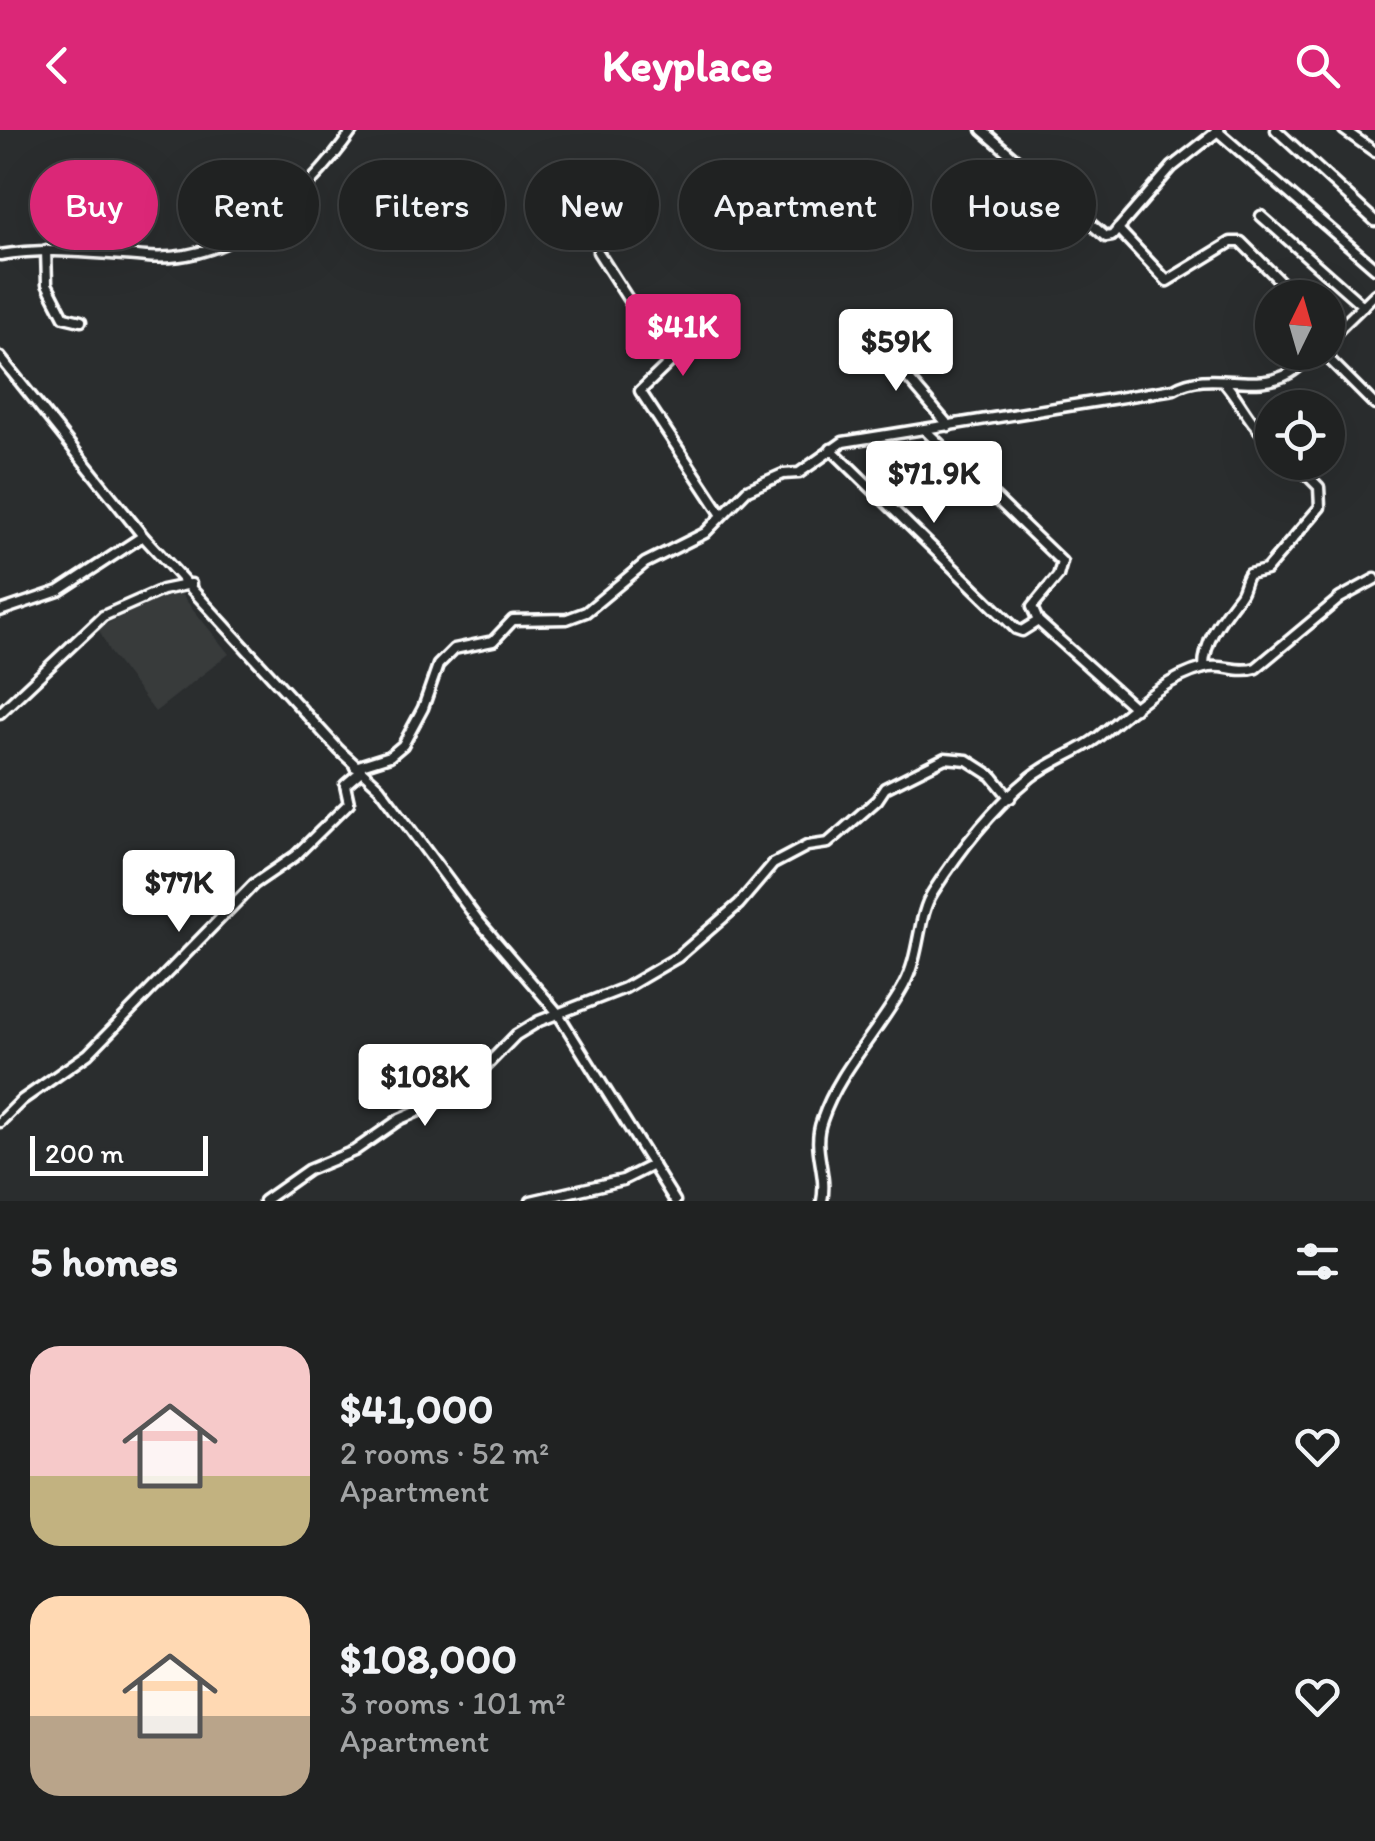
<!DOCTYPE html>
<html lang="en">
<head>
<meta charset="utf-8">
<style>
  body { margin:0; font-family:Itim,sans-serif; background:#282a2a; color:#f1f3f6; height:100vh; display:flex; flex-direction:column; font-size:38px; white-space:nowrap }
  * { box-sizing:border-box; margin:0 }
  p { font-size:32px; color:#a2a4a5 }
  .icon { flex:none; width:55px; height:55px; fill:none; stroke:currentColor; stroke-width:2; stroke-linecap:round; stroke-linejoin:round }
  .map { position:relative; height:1071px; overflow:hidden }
  .details { display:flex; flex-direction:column; background:#202222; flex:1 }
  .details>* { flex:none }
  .hud { position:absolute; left:30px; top:30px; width:1315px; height:90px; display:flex; gap:20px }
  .needle { width:65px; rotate:5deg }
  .fabs { position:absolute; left:1255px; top:150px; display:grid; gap:20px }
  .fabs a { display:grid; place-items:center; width:90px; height:90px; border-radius:50%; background:#202222; box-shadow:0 10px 40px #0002,0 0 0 2px #3d3f40; font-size:50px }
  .scale { position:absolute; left:30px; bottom:25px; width:178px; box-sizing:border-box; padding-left:10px; border:5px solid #fff; border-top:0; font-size:28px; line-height:35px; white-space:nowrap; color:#fff; -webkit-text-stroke:8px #2a2d2e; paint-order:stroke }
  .price { position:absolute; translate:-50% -85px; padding:0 22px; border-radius:10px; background:#fff; color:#222; font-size:32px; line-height:65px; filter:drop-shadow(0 2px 5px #0008) }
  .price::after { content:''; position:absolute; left:50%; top:60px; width:30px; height:22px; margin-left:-15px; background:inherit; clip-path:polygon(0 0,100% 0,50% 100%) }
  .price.on { background:#db2777; color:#fff }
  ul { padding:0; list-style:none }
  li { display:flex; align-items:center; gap:30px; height:250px; padding:0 30px }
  li span { display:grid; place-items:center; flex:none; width:280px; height:200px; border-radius:30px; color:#555 }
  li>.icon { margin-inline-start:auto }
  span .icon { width:120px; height:120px; fill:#fffc; stroke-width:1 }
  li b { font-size:42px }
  h2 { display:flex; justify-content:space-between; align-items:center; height:120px; padding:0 30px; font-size:42px }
  .pill { padding:0 35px; border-radius:45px; background:#202222; box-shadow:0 10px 40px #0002,0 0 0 2px #3d3f40; font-size:35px; line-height:90px }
  .pill.on { background:#db2777; color:#fff }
  header { display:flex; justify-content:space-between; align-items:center; height:130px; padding:0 30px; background:#db2777; color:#fff; font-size:45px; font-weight:700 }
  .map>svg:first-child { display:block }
</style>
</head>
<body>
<header><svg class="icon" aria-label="back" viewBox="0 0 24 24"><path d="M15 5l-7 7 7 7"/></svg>Keyplace<svg class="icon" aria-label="search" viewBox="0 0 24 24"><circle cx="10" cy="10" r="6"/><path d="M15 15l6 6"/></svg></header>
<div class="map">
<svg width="1375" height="1071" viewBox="0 0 1375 1071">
  <rect width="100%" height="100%" fill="#2a2d2e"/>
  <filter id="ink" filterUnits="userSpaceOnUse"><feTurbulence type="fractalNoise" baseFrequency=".01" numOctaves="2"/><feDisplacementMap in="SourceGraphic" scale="20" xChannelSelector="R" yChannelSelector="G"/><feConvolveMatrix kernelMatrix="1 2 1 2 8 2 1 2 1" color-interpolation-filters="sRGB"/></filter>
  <g filter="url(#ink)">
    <polygon fill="#373a3b" points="177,459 229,524 155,582 110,523 98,498"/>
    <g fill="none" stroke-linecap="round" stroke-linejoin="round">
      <defs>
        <g id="minor">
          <polyline points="982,0 1106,107 1112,106 1172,37 1219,0"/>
          <polyline points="1216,0 1375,138"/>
          <polyline points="1276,0 1375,91"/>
          <polyline points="1344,0 1375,22"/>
          <polyline points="1261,86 1363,176"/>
          <polyline points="1118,99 1167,151 1231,112 1241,112 1297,168"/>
          <polyline points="46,120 47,154 64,187 81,191"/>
          <polyline points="598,122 669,233 640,261 722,385"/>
          <path d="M0 125C51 117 95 123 146 127 233 134 307 66 353 0"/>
          <polyline points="873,207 949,296"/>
          <polyline points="1328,210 1375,164"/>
          <polyline points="1322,222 1375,275"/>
          <polyline points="0,227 143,406 339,620 379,657 477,789 557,882 675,1071"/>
          <path d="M1223 251C1240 269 1252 300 1272 310"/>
          <polyline points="926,301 1062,432 1058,446 1032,477 1038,491 1135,578"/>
          <polyline points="831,319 1016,499 1022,501 1038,491"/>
          <polyline points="0,481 59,461 143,406"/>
          <path d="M1204 538C1204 509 1223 487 1239 466 1244 460 1244 451 1249 444L1266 440 1320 377 1319 357 1294 332"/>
          <polyline points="0,583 103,486 162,460 191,454"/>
          <path d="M355 637 390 626 403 615 423 578 438 535 454 519 493 511 513 490 567 489 586 482 645 433 705 403 747 360 783 344 799 343 843 312 1174 259C1211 238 1253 264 1290 243 1299 238 1307 229 1315 222"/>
          <polyline points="0,992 22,970 88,924 254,754 295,726 349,673 345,655 360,642"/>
          <polyline points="264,1071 308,1040 354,1021 400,989 433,975 478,944 516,905 539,891 625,858 678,827 739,774 773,734 807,716 828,713 877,670 885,658 945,628 967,630 992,646 1010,668"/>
          <polyline points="531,1071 623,1050 653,1035"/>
          <path d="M822 1071C828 1042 811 1019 822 990 839 940 879 901 904 855 921 823 917 787 933 762 959 721 994 677 1031 647 1051 631 1077 623 1097 608 1128 583 1164 548 1204 538 1223 533 1237 544 1256 538L1340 468 1375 449"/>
        </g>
      </defs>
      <use href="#minor" stroke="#fff" stroke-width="15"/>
      <use href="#minor" stroke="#2a2d2e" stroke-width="8"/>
    </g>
  </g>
</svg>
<div class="fabs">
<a><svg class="needle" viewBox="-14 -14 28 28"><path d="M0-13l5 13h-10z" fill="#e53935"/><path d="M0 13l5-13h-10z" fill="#a2a4a5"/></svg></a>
<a><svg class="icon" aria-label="locate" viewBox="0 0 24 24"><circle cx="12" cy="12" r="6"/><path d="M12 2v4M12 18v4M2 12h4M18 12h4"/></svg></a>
</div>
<div class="scale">200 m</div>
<b class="price on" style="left:683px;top:249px">$41K</b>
<b class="price" style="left:896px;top:264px">$59K</b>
<b class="price" style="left:934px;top:396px">$71.9K</b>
<b class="price" style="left:179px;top:805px">$77K</b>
<b class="price" style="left:425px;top:999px">$108K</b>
<div class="hud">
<a class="pill on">Buy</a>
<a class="pill">Rent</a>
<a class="pill">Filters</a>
<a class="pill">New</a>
<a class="pill">Apartment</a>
<a class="pill">House</a>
</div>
</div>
<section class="details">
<h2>5 homes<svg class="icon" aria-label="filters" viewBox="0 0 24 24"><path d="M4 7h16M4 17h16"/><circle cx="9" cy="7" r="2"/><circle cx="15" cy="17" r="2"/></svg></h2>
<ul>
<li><span style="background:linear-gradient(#f6c9c9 65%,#c2b280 0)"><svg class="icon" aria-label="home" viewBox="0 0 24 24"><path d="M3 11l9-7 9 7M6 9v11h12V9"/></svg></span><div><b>$41,000</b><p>2 rooms · 52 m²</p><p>Apartment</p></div><svg class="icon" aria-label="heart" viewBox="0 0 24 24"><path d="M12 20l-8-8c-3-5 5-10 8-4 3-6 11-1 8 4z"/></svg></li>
<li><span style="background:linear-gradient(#ffd9b3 60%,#b9a48a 0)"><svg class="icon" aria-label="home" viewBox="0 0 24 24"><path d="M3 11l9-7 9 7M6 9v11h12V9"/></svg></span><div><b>$108,000</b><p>3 rooms · 101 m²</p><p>Apartment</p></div><svg class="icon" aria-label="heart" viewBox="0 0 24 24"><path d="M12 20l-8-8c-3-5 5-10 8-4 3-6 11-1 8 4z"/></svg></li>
</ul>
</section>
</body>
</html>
